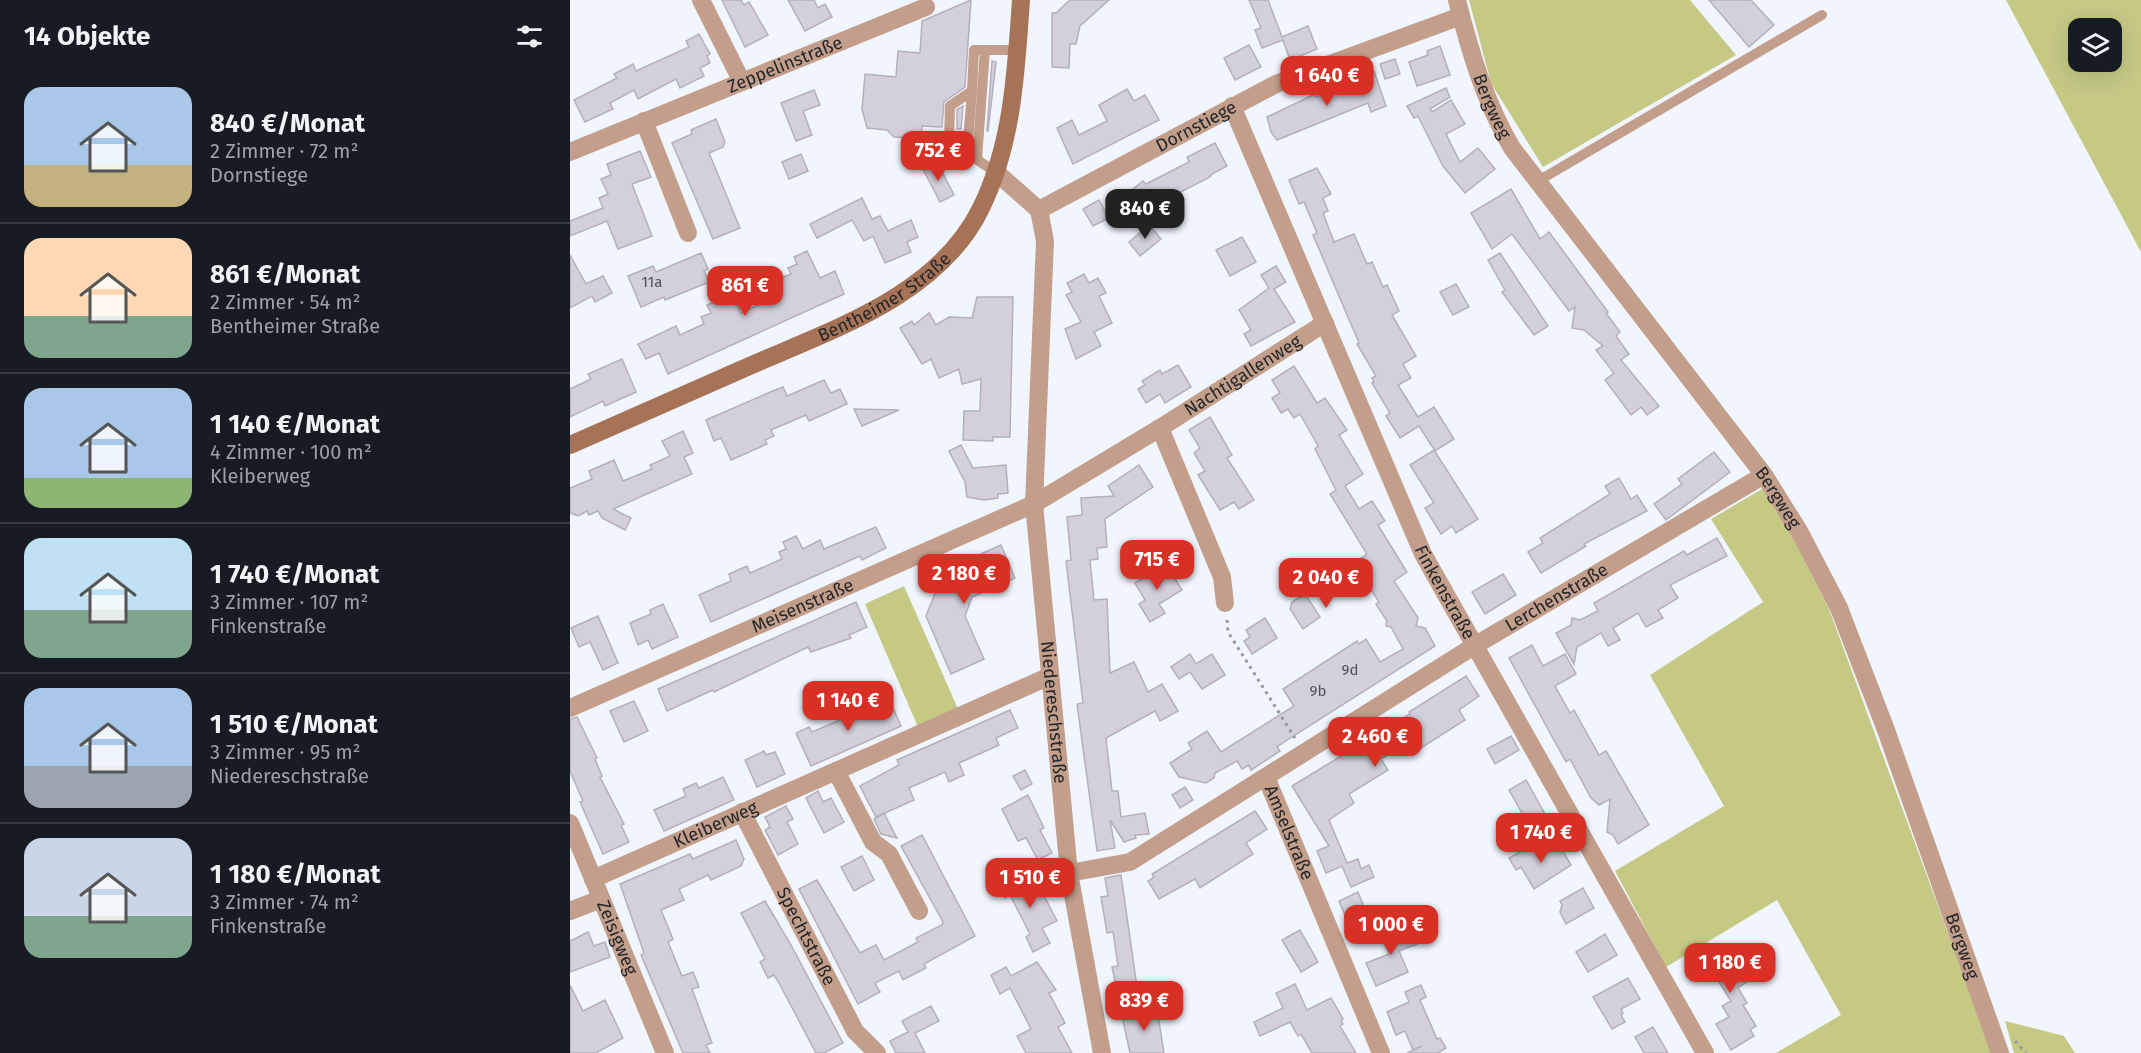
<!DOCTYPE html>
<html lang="de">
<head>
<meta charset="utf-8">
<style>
  body { margin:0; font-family:"Fira Sans",sans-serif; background:#242831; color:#f1f3f6; height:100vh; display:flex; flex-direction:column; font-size:22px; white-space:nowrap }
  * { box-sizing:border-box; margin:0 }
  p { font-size:20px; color:#9ea1a6 }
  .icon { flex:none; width:33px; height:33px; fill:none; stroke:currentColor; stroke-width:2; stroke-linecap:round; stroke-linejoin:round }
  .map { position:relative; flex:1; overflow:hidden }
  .details { display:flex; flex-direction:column; background:#171b24; width:570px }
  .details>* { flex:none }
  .tools { position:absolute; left:1498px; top:18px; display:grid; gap:12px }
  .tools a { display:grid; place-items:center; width:54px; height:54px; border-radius:12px; background:#171b24; box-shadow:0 6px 24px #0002; font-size:30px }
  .price { position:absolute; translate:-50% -51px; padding:0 14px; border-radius:12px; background:#d93025; color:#fff; font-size:20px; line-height:39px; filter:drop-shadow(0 2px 3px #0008) }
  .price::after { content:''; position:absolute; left:50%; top:36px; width:18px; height:14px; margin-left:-9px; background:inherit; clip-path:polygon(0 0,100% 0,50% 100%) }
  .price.current { background:#222; color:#fff }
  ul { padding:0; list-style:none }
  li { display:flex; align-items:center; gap:18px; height:150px; padding:0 24px }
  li+li { border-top:2px solid #363941 }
  li span { display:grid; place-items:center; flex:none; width:168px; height:120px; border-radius:18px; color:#555 }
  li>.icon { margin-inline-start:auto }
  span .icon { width:72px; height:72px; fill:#fffc; stroke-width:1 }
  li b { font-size:26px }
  h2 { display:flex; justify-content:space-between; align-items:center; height:72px; padding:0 24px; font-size:26px }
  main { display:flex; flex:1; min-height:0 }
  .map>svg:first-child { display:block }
</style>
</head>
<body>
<main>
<section class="details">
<h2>14 Objekte<svg class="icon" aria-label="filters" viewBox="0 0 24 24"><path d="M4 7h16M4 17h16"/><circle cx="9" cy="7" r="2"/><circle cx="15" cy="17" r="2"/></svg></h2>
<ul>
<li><span style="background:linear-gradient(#a9c7e8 65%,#c2b280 0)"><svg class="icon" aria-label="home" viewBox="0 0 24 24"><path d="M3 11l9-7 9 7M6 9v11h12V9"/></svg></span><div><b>840 €/Monat</b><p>2 Zimmer · 72 m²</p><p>Dornstiege</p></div></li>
<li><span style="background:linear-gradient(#ffd9b3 65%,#7fa58c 0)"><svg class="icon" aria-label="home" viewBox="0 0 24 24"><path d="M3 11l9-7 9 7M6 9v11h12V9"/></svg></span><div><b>861 €/Monat</b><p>2 Zimmer · 54 m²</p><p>Bentheimer Straße</p></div></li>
<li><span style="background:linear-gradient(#a9c7e8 75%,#8fb573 0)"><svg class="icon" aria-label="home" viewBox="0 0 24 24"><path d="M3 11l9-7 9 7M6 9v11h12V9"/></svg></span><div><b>1 140 €/Monat</b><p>4 Zimmer · 100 m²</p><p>Kleiberweg</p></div></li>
<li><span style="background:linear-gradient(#bfe0f5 60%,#7fa58c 0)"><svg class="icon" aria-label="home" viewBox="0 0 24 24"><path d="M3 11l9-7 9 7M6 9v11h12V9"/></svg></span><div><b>1 740 €/Monat</b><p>3 Zimmer · 107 m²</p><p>Finkenstraße</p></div></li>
<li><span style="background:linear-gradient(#a9c7e8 65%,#9aa5b1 0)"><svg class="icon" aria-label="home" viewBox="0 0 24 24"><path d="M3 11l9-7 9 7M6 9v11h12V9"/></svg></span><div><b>1 510 €/Monat</b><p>3 Zimmer · 95 m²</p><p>Niedereschstraße</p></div></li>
<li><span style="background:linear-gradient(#c9d6e8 65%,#7fa58c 0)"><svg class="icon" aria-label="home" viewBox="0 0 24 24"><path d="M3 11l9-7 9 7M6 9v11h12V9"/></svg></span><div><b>1 180 €/Monat</b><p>3 Zimmer · 74 m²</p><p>Finkenstraße</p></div></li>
</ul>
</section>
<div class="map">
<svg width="1571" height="1053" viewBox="0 0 1571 1053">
  <rect width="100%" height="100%" fill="#f1f6fe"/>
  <g fill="#c5c984" fill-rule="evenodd">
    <polygon points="899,0 1120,0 1166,55 973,167 921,83"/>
    <path d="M1437 0H1571V252L1436 0ZM1509 28H1542V62H1509Z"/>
    <polygon points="1192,489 1220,533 1259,609 1422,1053 1206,1053 1271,1015 1207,900 1096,967 1045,871 1154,806 1080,675 1193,602 1141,519"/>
    <polygon points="334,586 388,709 348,727 295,604"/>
    <polygon points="1435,1021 1494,1036 1505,1053 1444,1053"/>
  </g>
  <g fill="#d4d0db" stroke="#b4b0ba" stroke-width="1.5">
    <polygon points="152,0 171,0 174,5 179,2 198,35 175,47"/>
    <polygon points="218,0 244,0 248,8 255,4 262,17 235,31"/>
    <polygon points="401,0 395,87 374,102 372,127 352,126 351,139 324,137 317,130 297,128 292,109 295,74 326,77 328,51 350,53 352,21"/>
    <polygon points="500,0 539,0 510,26 506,44 500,44 499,68 482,67 482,13 486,13"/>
    <polygon points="679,0 698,0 712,37 738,26 747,49 720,60 713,40 692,48 685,30 691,28"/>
    <polygon points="1139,0 1181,0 1204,25 1179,47"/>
    <polygon points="129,34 140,54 137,56 140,63 130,68 134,76 110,88 106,79 68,99 64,90 40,103 43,109 15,122 4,100 47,78 44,74 63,64 66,71 119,47 116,41"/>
    <polygon points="679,45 691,67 665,80 654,58"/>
    <polygon points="870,46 880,75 847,86 839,62 858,55 857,51"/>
    <polygon points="825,59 830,74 815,79 810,64"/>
    <polygon points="422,61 426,62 418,131 417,131"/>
    <polygon points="804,71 816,106 801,112 798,103 707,140 701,132 697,117 745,94 746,97 753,95 754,98 782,86 780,80"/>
    <polygon points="876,88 880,97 860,109 862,112 881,100 895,124 876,134 890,162 908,148 925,169 895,193 873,166 848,116 844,118 837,106"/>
    <polygon points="557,89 564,101 575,95 589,120 503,164 487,128 502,120 509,135 537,121 529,105"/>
    <polygon points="244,90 250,105 233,111 242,135 226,141 211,103"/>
    <polygon points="393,106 391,129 387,129 387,110"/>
    <polygon points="146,119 155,142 153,147 139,153 170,228 143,239 102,143 122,134 121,130"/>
    <polygon points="645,143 657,166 642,174 640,177 607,194 604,189 565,220 549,200 573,181 576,184 619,162 617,157"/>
    <polygon points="70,151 81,177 62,184 82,236 48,249 37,221 0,236 0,221 33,208 29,198 38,194 31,179 41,175 37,164"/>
    <polygon points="231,154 238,171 219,179 212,162"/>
    <polygon points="367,162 384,195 370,202 353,169"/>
    <polygon points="747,168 761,194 753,198 758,211 753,213 764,242 784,234 797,264 802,262 813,287 817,285 829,311 822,315 846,356 833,364 841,378 828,385 848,417 864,407 884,439 865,451 849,426 830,438 816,416 820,413 802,383 804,382 802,378 806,376 787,344 789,343 743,235 747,233 734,202 729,204 719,180"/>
    <polygon points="941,189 970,239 979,232 1038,312 1036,313 1050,332 1046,336 1059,354 1051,360 1089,406 1077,415 1071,407 1061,415 1035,380 1044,373 1026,350 1033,346 1014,330 1002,328 1005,307 999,311 942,234 922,249 901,213"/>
    <polygon points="292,198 302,219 310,216 318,231 341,220 348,237 337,242 341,252 315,263 303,236 294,241 282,220 247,238 240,224"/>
    <polygon points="529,200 539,218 523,226 513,209"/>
    <polygon points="579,225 591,239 570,256 559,242"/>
    <polygon points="672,237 686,262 660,276 646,250"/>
    <polygon points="237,251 250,278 265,271 274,294 98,374 89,353 76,359 68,344 106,326 110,335 134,324 131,317 141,313 137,305 162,294 171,313 205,297 199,283 221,274 218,268 227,264 224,257"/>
    <polygon points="131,253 138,269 134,271 139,282 95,300 94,297 71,307 58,276 83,266 86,272"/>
    <polygon points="930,253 978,326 964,335 932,292 935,290 918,260"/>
    <polygon points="0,255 16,284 33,276 42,293 25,302 22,296 0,308"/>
    <polygon points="706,266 716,282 704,289 725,322 681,346 674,334 681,330 669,310 699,288 691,275"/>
    <polygon points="514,274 519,283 528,278 536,293 529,296 542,323 524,332 531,346 506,359 495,329 511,322 496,295 502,292 497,283"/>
    <polygon points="886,284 899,307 883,315 870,292"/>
    <polygon points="407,297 443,297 440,437 423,437 423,441 393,440 394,411 410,411 411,379 392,384 389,369 369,378 361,359 352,364 330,328 342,321 344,325 359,313 366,325 379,317 402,318"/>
    <polygon points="52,359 66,392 35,406 33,401 0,417 0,389 21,379 18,374"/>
    <polygon points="608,365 621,387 595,403 590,394 576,403 568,389 575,385 572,381 590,370 592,374"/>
    <polygon points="724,366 747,403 755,398 777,430 769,435 793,474 775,486 789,509 802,501 815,521 808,525 837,572 824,581 848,618 846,626 855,628 865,646 717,740 707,747 710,751 681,770 679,765 672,769 667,761 645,773 644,778 636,783 609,777 600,763 622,749 618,743 637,731 651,752 724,706 713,689 787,641 789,644 796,639 810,662 833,649 821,627 816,626 817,621 806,604 809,602 784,563 797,554 760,494 766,490 745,449 748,446 730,414 724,418 718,409 711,413 702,398 710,393 702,380"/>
    <polygon points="254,380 261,393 270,389 277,404 239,421 236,415 201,430 204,436 195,440 197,444 161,460 151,438 144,441 136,420 205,390 213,387 217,396"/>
    <polygon points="284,409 329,410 292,426"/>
    <polygon points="640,417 662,455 657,458 684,500 669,509 664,502 650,510 628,475 635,471 624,453 630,448 619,430"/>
    <polygon points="113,431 123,453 114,457 122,474 43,509 61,518 55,530 32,518 28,511 19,515 17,511 8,516 0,513 0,488 22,479 19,471 44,460 53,481 82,469 80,465 100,456 92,441"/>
    <polygon points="391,445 403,468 436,465 438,493 428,494 428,498 414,500 397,497 395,482 379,451"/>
    <polygon points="864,450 908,519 886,533 882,526 871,534 855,508 864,503 840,465"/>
    <polygon points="1144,452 1160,472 1096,520 1084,504 1112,484 1108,479"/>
    <polygon points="569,465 583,487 535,519 537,547 527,548 528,559 520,560 524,600 537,599 540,673 564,662 578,692 592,684 608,711 590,721 585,711 536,738 542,791 548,791 551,817 575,813 579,834 565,835 566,838 554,842 540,820 545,848 527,851 507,704 513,703 496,561 501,560 497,517 512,515 511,498 544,496 538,486"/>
    <polygon points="1049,478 1061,499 1067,495 1077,511 1014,544 1016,546 971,573 958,552 973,543 970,538 1040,494 1035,486"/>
    <polygon points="306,527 316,548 292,560 290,556 281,560 141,622 129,595 161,581 159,574 177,566 180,573 212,559 209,552 216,549 213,542 226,536 233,549 250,540 254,549"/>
    <polygon points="1147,538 1157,556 1100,585 1108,598 1088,610 1093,618 1076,627 1068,613 1043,628 1050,640 1038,646 1031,633 1007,647 1004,664 986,633 1001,625 1002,618 1010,620 1028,611 1024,603 1114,551 1117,555"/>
    <polygon points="431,545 445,578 402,597 395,616 414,659 381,674 356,616 374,570"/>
    <polygon points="596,564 612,590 589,604 595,613 580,622 569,604 575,600 565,583"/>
    <polygon points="933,574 946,595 915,614 902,592"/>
    <polygon points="735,594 750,617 733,629 720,609 722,602"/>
    <polygon points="286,602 297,627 279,635 281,638 241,652 238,647 144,692 143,690 97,711 88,689"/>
    <polygon points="93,604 108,637 82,649 78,640 68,645 60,623 81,614 80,610"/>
    <polygon points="28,616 48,663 33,670 20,642 9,647 1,628"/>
    <polygon points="695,618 707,638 682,654 674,641 680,637 676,630"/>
    <polygon points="962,645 973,666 995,654 1006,674 985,686 1000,713 1004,710 1029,755 1036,751 1079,825 1048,844 1043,835 1037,832 1040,799 1029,805 1021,798 1000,759 996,762 939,658"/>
    <polygon points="620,654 626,664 642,654 655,675 632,689 620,672 609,679 601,667"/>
    <polygon points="896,676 909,696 889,710 895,720 840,755 834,745 811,759 818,770 779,794 784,803 759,820 777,863 788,859 791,869 799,865 804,877 781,887 772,866 756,873 747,851 759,846 722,786 840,714 839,712"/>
    <polygon points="319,699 331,726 241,766 226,733 239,727 242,732"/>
    <polygon points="64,701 78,731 54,742 40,711"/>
    <polygon points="440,710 448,728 426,738 429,745 389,763 394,775 379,782 375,772 339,788 344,800 306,817 290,786 329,765 327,760"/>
    <polygon points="7,717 27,758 25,759 32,776 30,777 54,824 51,825 59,842 33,854 10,802 13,801 0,771 0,719"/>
    <polygon points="941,736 949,750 925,764 917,749"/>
    <polygon points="194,751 196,755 205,752 215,774 187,787 175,760"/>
    <polygon points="455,770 462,784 451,790 443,776"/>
    <polygon points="153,777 164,800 94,831 84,810 116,796 113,789 126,783 129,788"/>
    <polygon points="956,780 975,814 958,824 939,790"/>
    <polygon points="615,787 623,800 610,808 602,795"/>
    <polygon points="248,791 253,802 261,798 274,822 254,833 236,798"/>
    <polygon points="458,795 474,828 470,830 482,853 468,860 456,838 448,841 432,809"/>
    <polygon points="216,806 223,819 217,822 228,844 208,855 195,830 200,827 195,817"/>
    <polygon points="685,811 697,829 676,843 683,854 630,888 625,879 589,899 578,881 584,877 582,874"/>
    <polygon points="314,813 327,838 311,834 304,819"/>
    <polygon points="352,835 405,936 354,964 356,968 333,980 329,971 305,983 310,992 288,1004 229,889 247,880 290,953 306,945 314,960 348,942 346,938 372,925 373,922 331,846"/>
    <polygon points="166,840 174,859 171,866 141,880 138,875 109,889 114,900 91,910 103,939 98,942 112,976 123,972 129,987 122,989 142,1043 136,1045 140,1053 113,1053 71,955 74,953 50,884 120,854 123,859"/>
    <polygon points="988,843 1001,865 964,889 951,867 946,870 939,858 961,846 967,855"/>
    <polygon points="292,856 304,880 284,891 271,867"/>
    <polygon points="444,873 452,889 467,882 487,921 472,928 480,943 463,952 456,937 460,934 440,895 435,898 427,882"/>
    <polygon points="551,875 567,987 547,990 542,967 548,966 543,932 537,933 531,897 538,896 535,878"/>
    <polygon points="1013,888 1024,908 996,924 990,912 992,905 990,901"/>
    <polygon points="788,892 802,926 783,934 769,901"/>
    <polygon points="195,901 221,945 273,1043 254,1053 246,1053 209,983 204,975 198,978 190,962 195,959 171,913"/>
    <polygon points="826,925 830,936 841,931 847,944 829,951 838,972 806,986 796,963 819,954 809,932"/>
    <polygon points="730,930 748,962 731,972 712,940"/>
    <polygon points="18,932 24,946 35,942 40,957 0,972 0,941"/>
    <polygon points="1035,934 1047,955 1018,972 1006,952"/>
    <polygon points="1141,945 1144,952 1155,946 1159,952 1166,948 1173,960 1168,964 1178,981 1168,988 1177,1003 1173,1005 1186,1026 1180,1030 1184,1036 1161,1050 1146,1024 1159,1017 1152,1006 1161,1001 1139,966 1135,968 1126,954"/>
    <polygon points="467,962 486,990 479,993 495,1023 488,1027 502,1053 456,1053 447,1036 461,1029 440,988 430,994 421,975 436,967 441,976"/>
    <polygon points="1058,978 1070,999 1051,1009 1053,1013 1051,1015 1055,1022 1042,1029 1023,997"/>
    <polygon points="725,984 737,1010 761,998 773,1019 771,1020 773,1024 770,1026 786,1053 742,1053 731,1034 728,1036 720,1022 690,1036 684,1022 713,1008 706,993"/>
    <polygon points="0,985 13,1011 35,1000 53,1038 26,1053 0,1053"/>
    <polygon points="851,985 856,997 850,1000 867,1039 870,1038 876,1048 868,1053 837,1053 852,1046 843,1050 835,1031 826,1035 817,1012 839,1002 835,992"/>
    <polygon points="361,1006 369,1021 345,1033 355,1053 326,1053 320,1041 338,1032 332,1021"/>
    <polygon points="587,1009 594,1053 560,1053 552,1016"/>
    <polygon points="1083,1027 1098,1053 1074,1053 1065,1037"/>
  </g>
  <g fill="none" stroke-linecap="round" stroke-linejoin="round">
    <g stroke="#95999f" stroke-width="3" stroke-dasharray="3 4.5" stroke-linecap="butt">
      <polyline points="657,620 658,632 725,738"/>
      <polyline points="1445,1041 1456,1053"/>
    </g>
    <g stroke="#c29e8b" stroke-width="10">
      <polyline points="397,153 402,91"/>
      <polyline points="407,159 415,50"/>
      <polyline points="427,173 379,141 380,106 402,91 404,50 447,50"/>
      <polyline points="968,181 1252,15"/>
    </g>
    <g stroke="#c29e8b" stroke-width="18">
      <polyline points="131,0 172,82"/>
      <path id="s1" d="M887 0C900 52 915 102 942 148L1194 475 1229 531 1269 608 1316 730 1430 1053"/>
      <path id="s2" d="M662 106 853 554 1135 1053"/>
      <polyline points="74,121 118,233"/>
      <path id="s3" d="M0 152 356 7"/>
      <path id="s4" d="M427 173 469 210 475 241 464 504 499 873 532 1053"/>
      <path id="s5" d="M469 210 706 84 891 16"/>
      <polyline points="590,428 652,577 655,603"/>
      <path id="s6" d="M0 708 464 504 590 428 755 323"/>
      <polyline points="266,771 303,842 319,854 349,911"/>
      <path id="s7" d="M696 777 811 1053"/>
      <path id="s8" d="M172 812 285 1031 307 1053"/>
      <path id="s9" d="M0 823 95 1053"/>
      <path id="s10" d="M499 873 560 862 904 646 1194 475"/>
      <path id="s11" d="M23 879 480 676"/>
      <polyline points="0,911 31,899"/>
    </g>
    <path stroke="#a77357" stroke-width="18" id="s12" d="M0 445C58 420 116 394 175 368 258 331 368 297 411 208 443 143 446 71 451 0"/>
  </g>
  <g text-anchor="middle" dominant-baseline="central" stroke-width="4.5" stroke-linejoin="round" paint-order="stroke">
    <g font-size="15" fill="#505056">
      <text x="82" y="282">11a</text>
      <text x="780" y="670">9d</text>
      <text x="748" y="691">9b</text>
    </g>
    <g font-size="18" fill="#24262a" stroke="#fff">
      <text stroke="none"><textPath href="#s3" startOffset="232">Zeppelinstraße</textPath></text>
      <text stroke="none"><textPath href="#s1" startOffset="112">Bergweg</textPath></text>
      <text stroke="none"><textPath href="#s5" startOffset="178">Dornstiege</textPath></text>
      <text stroke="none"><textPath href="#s12" startOffset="348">Bentheimer Straße</textPath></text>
      <text stroke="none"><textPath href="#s6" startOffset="752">Nachtigallenweg</textPath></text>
      <text stroke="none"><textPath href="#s1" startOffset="598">Bergweg</textPath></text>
      <text stroke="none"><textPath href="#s2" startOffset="531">Finkenstraße</textPath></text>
      <text stroke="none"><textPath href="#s10" startOffset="564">Lerchenstraße</textPath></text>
      <text stroke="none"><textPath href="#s6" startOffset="254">Meisenstraße</textPath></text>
      <text stroke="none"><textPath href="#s4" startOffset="560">Niedereschstraße</textPath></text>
      <text stroke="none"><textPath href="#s11" startOffset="134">Kleiberweg</textPath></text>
      <text stroke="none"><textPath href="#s7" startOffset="60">Amselstraße</textPath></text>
      <text stroke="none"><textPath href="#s8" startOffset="140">Spechtstraße</textPath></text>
      <text stroke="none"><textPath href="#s9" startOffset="124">Zeisigweg</textPath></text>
      <text stroke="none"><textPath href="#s1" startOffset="1084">Bergweg</textPath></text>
    </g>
  </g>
</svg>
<div class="tools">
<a><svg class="icon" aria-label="layers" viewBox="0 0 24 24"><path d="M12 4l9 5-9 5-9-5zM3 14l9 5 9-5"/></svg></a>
</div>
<b class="price" style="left:757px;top:107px">1 640 €</b>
<b class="price" style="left:368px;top:182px">752 €</b>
<b class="price current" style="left:575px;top:240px">840 €</b>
<b class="price" style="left:175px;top:317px">861 €</b>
<b class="price" style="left:587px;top:591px">715 €</b>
<b class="price" style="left:394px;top:605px">2 180 €</b>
<b class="price" style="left:756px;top:609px">2 040 €</b>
<b class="price" style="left:278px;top:732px">1 140 €</b>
<b class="price" style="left:805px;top:768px">2 460 €</b>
<b class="price" style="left:971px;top:864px">1 740 €</b>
<b class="price" style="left:460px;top:909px">1 510 €</b>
<b class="price" style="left:821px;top:956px">1 000 €</b>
<b class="price" style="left:1160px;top:994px">1 180 €</b>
<b class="price" style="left:574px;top:1032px">839 €</b>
</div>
</main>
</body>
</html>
